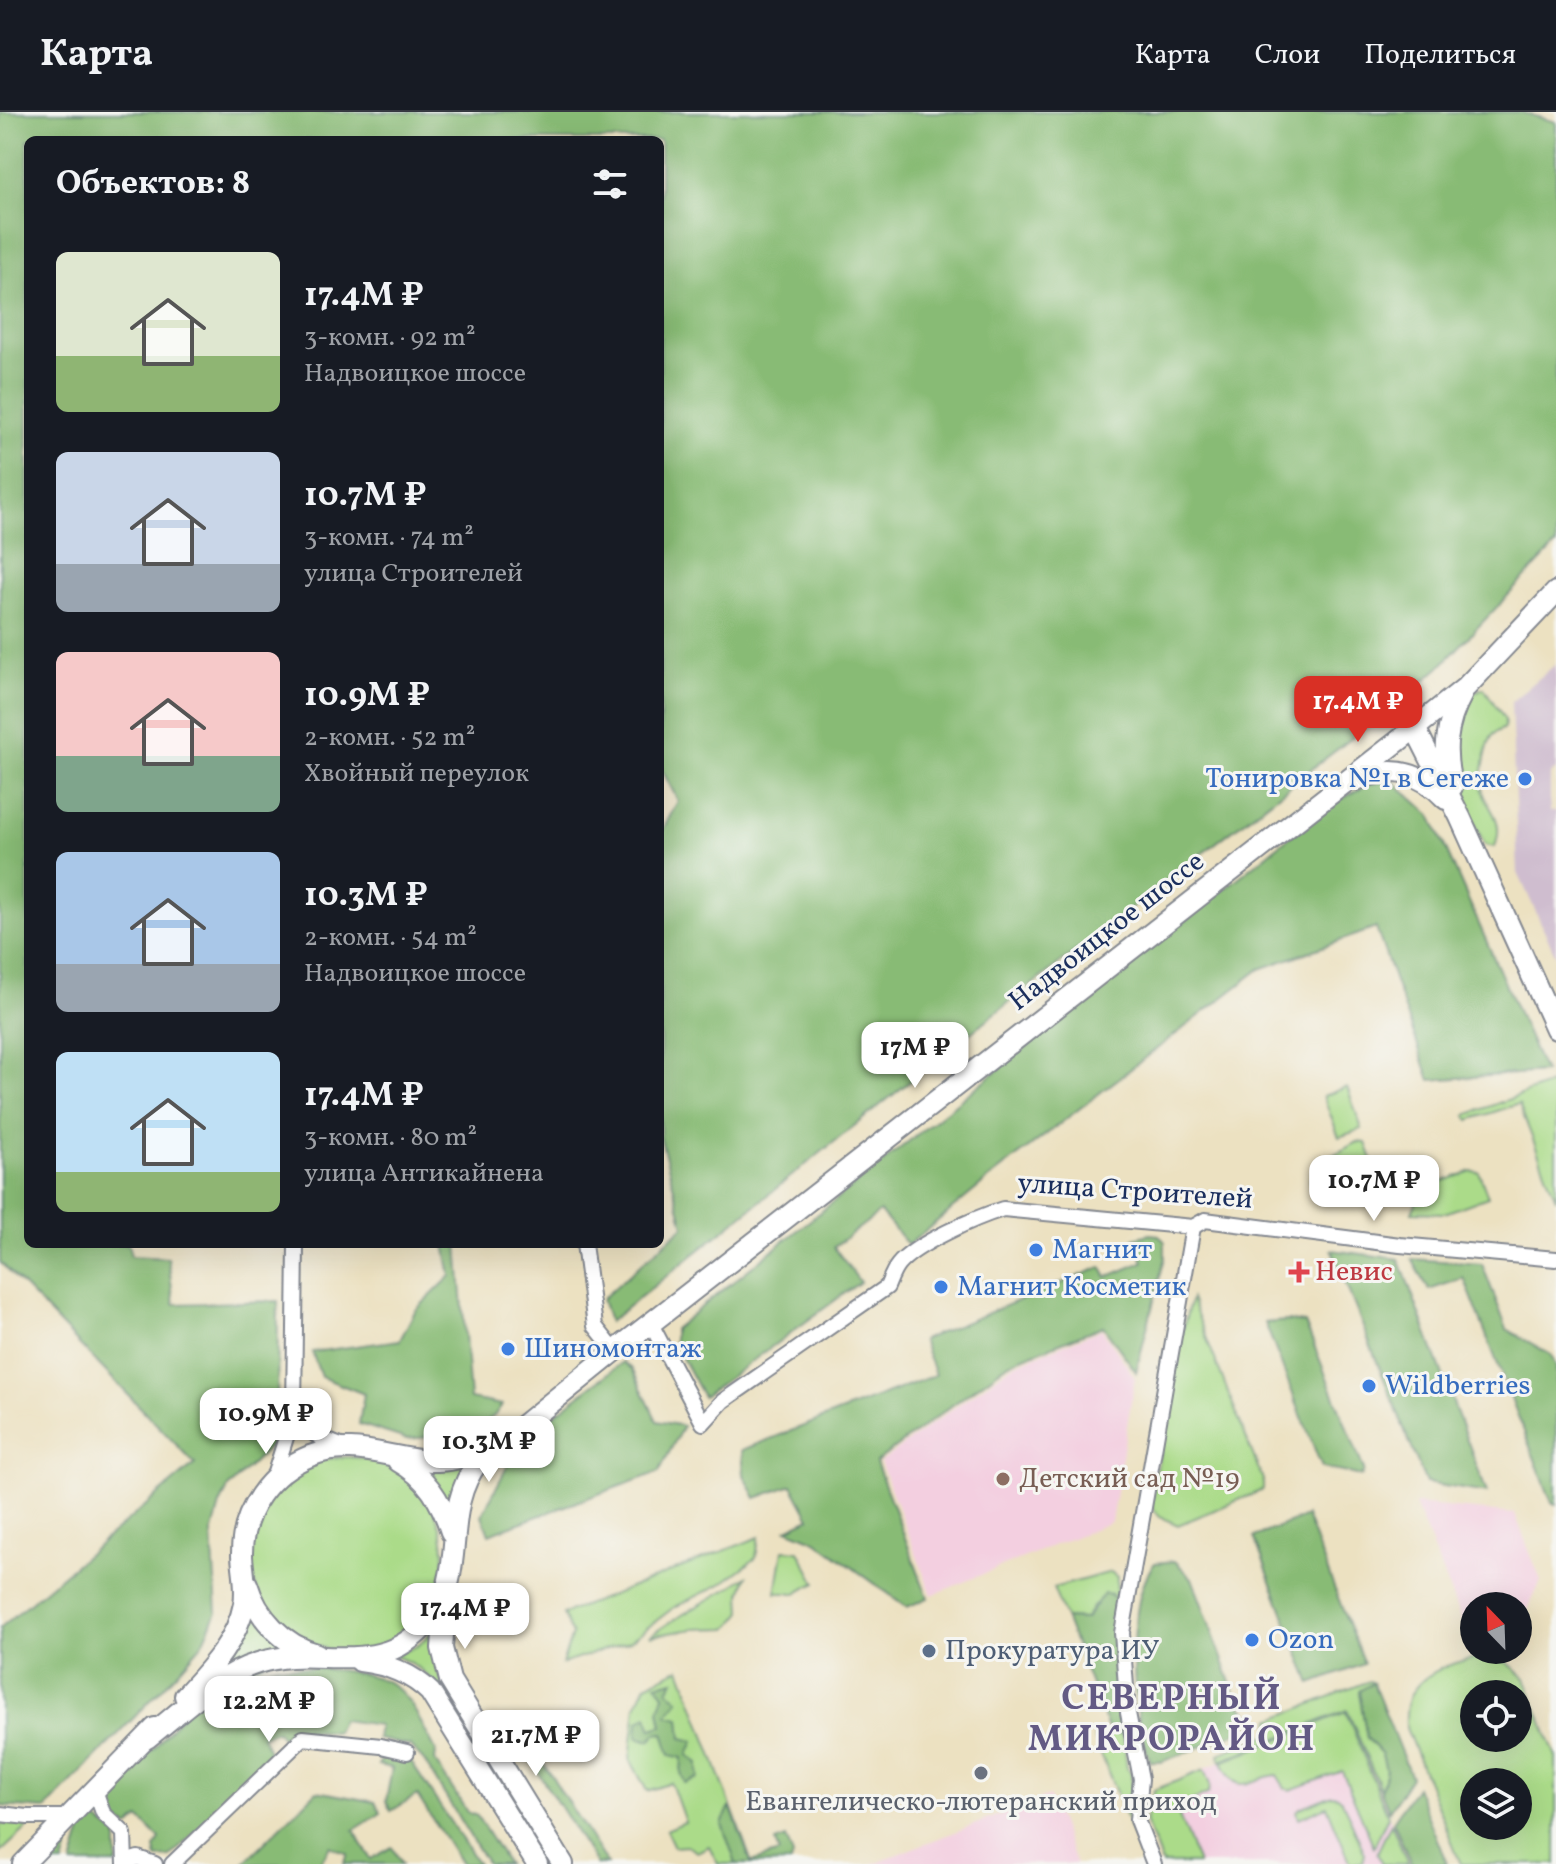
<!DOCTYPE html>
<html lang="ru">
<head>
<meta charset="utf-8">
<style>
  body { margin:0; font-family:Vollkorn,serif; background:#20242c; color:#f1f3f6; height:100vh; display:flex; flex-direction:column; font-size:30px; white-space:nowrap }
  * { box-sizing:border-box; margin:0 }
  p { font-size:26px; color:#9ea1a6 }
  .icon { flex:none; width:44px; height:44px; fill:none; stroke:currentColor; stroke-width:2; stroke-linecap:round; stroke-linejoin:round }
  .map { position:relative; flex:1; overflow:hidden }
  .details { position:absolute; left:24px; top:24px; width:640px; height:1112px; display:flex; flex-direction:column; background:#171b24; border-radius:12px; box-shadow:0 8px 32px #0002 }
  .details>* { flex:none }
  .needle { width:52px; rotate:337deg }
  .controls { position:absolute; left:1460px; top:1480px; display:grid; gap:16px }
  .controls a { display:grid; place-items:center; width:72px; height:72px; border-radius:50%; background:#171b24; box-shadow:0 8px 32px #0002; font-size:40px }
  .price { position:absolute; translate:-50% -68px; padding:0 18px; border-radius:16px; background:#fff; color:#222; font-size:26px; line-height:52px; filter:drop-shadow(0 2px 4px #0008) }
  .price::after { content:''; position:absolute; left:50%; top:48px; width:24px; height:18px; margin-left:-12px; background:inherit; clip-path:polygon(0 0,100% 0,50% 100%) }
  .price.on { background:#d93025; color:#fff }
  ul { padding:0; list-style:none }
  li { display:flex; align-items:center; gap:24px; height:200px; padding:0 32px }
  li span { display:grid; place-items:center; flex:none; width:224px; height:160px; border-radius:12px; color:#555 }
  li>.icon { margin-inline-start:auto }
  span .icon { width:96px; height:96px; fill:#fffc; stroke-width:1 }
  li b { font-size:34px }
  h2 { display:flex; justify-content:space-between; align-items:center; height:96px; padding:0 32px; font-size:34px }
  header { display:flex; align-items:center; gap:48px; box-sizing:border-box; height:112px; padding:0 40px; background:#171b24; border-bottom:2px solid #363941 }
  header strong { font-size:38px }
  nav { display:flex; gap:44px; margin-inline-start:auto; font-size:28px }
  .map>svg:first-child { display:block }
</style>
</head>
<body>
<header>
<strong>Карта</strong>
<nav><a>Карта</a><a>Слои</a><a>Поделиться</a></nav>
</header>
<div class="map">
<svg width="1556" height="1752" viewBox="0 0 1556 1752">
  <rect width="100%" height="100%" fill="#f6f6f2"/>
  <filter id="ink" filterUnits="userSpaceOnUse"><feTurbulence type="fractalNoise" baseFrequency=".0125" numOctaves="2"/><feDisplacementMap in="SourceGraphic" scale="16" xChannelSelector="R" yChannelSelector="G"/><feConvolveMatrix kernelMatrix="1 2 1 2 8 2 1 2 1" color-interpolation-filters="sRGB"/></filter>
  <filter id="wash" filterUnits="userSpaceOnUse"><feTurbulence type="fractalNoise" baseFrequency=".006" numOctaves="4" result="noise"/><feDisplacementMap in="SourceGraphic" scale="32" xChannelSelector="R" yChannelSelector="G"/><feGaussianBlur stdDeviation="1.8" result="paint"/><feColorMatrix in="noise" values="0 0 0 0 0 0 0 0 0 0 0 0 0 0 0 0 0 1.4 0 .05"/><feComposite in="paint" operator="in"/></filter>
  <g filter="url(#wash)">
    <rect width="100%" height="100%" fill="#ece1c1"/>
    <g fill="#f3cfe0">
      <polygon points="1102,1217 1135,1266 1111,1410 932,1483 880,1350 1011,1254"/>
      <polygon points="1415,1392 1515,1402 1541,1469 1519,1517 1518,1494 1474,1494 1474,1534 1472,1535"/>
      <polygon points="1346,1599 1409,1752 1161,1752 1144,1709 1154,1677"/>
      <polygon points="1049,1684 1076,1752 872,1752 913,1736"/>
    </g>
    <polygon fill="#cfbdcf" points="1556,552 1556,658 1550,663 1550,699 1556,699 1556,844 1518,761 1511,590"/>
    <g fill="#abdb89" stroke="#638574" stroke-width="2" fill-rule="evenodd">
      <path d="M1484 576 1505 608 1504 616C1502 617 1494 621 1493 623 1487 630 1481 664 1482 674 1485 699 1506 703 1495 735L1485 733C1475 713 1463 691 1458 669 1451 641 1450 585 1484 576Z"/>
      <polygon points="1556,970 1556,1087 1519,992 1469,1008 1466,1003"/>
      <polygon points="1347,975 1362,1017 1339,1025 1323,984"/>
      <polygon points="1357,1030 1366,1031 1373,1050 1373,1073 1367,1080 1351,1079 1351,1074 1364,1074 1364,1057 1333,1056 1332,1073 1346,1073 1342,1084 1314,1083 1310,1068 1315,1053"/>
      <polygon points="1471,1059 1479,1060 1488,1085 1445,1101 1412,1100 1423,1077"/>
      <polygon points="1191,1187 1263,1368 1263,1378 1178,1413 1160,1405 1151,1394 1175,1245"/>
      <circle cx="347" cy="1442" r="97"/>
      <polygon points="471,1349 446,1389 422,1360"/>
      <polygon points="759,1425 756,1446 721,1472 673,1496 630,1529 562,1552 572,1523 563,1502"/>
      <polygon points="783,1438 799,1439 816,1471 796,1481 776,1481"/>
      <polygon points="1111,1460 1117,1465 1116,1489 1111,1482 1092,1495 1085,1507 1065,1506 1053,1476"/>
      <path d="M747 1464 741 1482 742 1500 729 1516 694 1517 650 1524C680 1501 716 1486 747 1464Z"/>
      <polygon points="250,1492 292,1536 188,1590"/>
      <path d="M432 1519C431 1555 442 1571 460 1600L455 1602C438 1575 426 1554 394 1544L419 1533Z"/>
      <path d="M1488 1544 1508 1551 1525 1566 1556 1645V1752H1461L1406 1616C1406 1608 1405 1598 1408 1590 1417 1559 1459 1548 1488 1544ZM1474 1582H1518V1626H1474ZM1474 1670H1518V1714H1474Z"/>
      <polygon points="680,1556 752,1751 751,1752 718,1752 709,1734 697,1740 687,1734 674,1735 666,1718 685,1710 671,1671 647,1679 630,1647 636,1594 646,1573"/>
      <polygon points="1369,1569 1373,1571 1359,1580 1367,1626 1382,1642 1386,1658 1381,1679 1347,1598 1221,1649 1219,1642 1270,1622 1271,1608"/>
      <path d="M1346 1600 1388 1704 1374 1735 1342 1659 1291 1678 1285 1676 1277 1663C1248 1666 1238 1688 1222 1650Z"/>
      <polygon points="1109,1619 1123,1623 1127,1656 1131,1661 1132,1706 1148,1752 1144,1752 1094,1624"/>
      <polygon points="1204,1658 1210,1673 1209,1681 1176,1696 1198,1752 1162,1752 1145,1709 1154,1678"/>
      <polygon points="1332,1683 1338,1684 1342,1688 1365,1742 1363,1750 1351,1752 1327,1694 1299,1706 1297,1699 1300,1696"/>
      <polygon points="1391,1711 1408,1752 1382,1752 1377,1741"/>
      <polygon points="0,1712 29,1714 0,1741"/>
    </g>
    <g fill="#88bb75" stroke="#52756a" stroke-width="2">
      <polygon points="0,0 1520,0 1556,10 1556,433 1439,556 1405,585 998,899 609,1210 602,1187 684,1114 660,1024 660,723 678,689 660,654 660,28 28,28 28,1132 128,1132 131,1144 168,1146 174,1192 278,1189 277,1312 272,1332 228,1376 220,1393 212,1422 217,1500 203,1531 176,1562 46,1697 0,1694 0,1516 195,1352 0,1150"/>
      <polygon points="1392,668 1431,703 1544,960 1430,968 1376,816 1260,857 991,1065 908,1133 880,1100 834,1135 860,1170 703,1285 674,1231 674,1217 1328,694 1369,672"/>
      <polygon points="1150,1122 1159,1123 1165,1130 1165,1145 1136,1260 1103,1214 1009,1251 876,1350 928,1486 907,1495 816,1429 787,1417 810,1406 792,1373 756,1386 744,1363 742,1338 935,1263 922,1228 1101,1155 1107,1165 1143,1150 1134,1126"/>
      <polygon points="445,1132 458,1132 470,1287 502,1293 494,1304 468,1322 406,1327 359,1312 364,1282 321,1265 312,1240 400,1228 415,1199 451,1164"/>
      <polygon points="1332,1138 1399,1147 1487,1381 1426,1371"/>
      <polygon points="1412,1147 1482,1152 1507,1217 1551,1243 1556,1255 1556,1392 1552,1391 1464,1166 1429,1178"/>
      <polygon points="1287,1209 1305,1211 1364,1358 1362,1364 1322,1356 1265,1211"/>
      <polygon points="623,1250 632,1257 657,1309 683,1314 659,1360 489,1422 482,1403 513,1343 530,1321"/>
      <polygon points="1306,1404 1364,1552 1311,1572 1254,1425"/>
      <path d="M1175 1449 1192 1466 1238 1589 1249 1602V1611L1245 1618 1161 1650H1151C1131 1609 1124 1486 1155 1451Z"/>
      <polygon points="1104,1481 1111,1482 1116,1489 1115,1558 1123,1623 1109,1619 1065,1506 1085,1507"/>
      <path d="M277 1553C310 1557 373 1556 397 1576 414 1591 425 1620 436 1639L435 1649 467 1700 477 1704 507 1752H487L424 1649 410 1634 377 1627 379 1613 342 1608 336 1620 300 1618 286 1630 277 1619 262 1624 272 1646 170 1745 157 1746 155 1736 160 1727 139 1706 129 1715C73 1688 137 1656 156 1634 171 1617 184 1597 203 1584 219 1572 257 1561 277 1553Z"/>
      <polygon points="674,1568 668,1578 679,1588 667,1603 680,1606 682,1626 694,1629 688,1643 698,1651 698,1666 685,1671 681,1661 682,1646 670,1643 663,1621 656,1622 650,1629 637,1625 638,1610 647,1604 652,1617 662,1614 659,1599 664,1583 657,1572"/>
      <polygon points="1373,1571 1411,1665 1389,1699 1381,1679 1386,1658 1382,1642 1367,1626 1359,1579"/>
      <polygon points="515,1606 607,1752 596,1752 507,1611"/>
      <polygon points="386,1639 409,1647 478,1752 461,1752 417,1683 391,1699 386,1689 392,1656 378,1653"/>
      <polygon points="1416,1675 1447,1752 1411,1752 1393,1709"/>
      <polygon points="317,1679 375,1690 381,1701 354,1718 371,1747 392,1735 402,1752 344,1752 348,1742 330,1734 320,1752 243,1752"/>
      <polygon points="730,1694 751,1750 779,1741 775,1730 786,1726 793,1744 791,1751 736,1752 722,1712"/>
      <polygon points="91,1703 117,1723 117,1752 72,1752 82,1719"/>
      <polygon points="67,1715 73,1719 63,1752 33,1752"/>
    </g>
  </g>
  <g filter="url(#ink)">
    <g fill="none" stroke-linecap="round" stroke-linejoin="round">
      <defs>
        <g id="street">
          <polyline points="584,1132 595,1214 615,1239"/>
          <path d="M651 1212 703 1311 723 1289 887 1175C890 1168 893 1159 898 1153 915 1132 977 1105 1003 1097L1193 1115 1205 1108 1400 1133 1556 1147"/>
          <path d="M294 1300C307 1321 321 1327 344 1335"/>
          <polyline points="273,1367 294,1300 296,1132"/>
          <polyline points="95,1678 103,1701 124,1721 125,1752"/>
          <polyline points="0,1702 28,1705 70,1705"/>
          <polyline points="125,1750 138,1746 155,1752"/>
          <polyline points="172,1752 303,1626 381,1634 407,1640"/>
          <polyline points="1154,1752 1137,1708 1141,1667 1128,1601 1122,1521 1193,1115"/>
        </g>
        <g id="secondary">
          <polyline points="1415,616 1460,705 1556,917"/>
          <path d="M1356 668C1391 653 1420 659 1446 687"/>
          <path d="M1452 675C1443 641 1445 613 1462 582"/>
          <path d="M398 1349C427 1365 442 1390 451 1420"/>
          <path d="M247 1472C257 1505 283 1533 317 1542"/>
          <polyline points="446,1485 442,1536 450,1568 563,1752"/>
          <path d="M360 1549C386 1552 412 1562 430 1580L537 1752"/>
          <path d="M185 1584C210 1557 237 1529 244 1492 247 1476 243 1460 242 1444 241 1399 270 1360 310 1344 372 1318 423 1375 488 1333"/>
          <path d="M147 1626C181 1600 216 1564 258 1551 319 1531 379 1570 429 1509 470 1459 439 1401 478 1350L615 1239 1415 616 1466 575 1556 480"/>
          <polyline points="23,1752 155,1616"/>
        </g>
      </defs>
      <use href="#street" stroke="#848890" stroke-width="18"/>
      <use href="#secondary" stroke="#848890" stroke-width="24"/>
      <use href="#street" stroke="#fff" stroke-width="14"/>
      <use href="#secondary" stroke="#fff" stroke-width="20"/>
    </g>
  </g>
  <g fill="#3f7fe0" stroke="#f6f6f2" stroke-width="3">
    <circle cx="1525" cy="667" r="8"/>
    <circle cx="1036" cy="1138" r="8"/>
    <circle cx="941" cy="1175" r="8"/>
    <circle cx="508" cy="1237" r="8"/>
    <circle cx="1369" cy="1274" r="8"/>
    <circle cx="1252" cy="1528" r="8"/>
  </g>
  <path fill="#e0444e" stroke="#f6f6f2" stroke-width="3" d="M1295 1148h8v8h8v8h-8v8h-8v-8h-8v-8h8z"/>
  <circle fill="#8d6e63" stroke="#f6f6f2" stroke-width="3" cx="1003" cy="1367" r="8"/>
  <circle fill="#5c6f8a" stroke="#f6f6f2" stroke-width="3" cx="929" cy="1539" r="8"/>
  <circle fill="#6b7280" stroke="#f6f6f2" stroke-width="3" cx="981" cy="1661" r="8"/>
  <g text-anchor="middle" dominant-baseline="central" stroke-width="6" stroke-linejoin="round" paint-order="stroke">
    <g font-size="28" fill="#366cbe" stroke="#f6f6f2" text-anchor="start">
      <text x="1509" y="667" text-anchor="end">Тонировка №1 в Сегеже</text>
      <text x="1052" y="1138">Магнит</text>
      <text x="957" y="1175">Магнит Косметик</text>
      <text x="524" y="1237">Шиномонтаж</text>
      <text x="1385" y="1274">Wildberries</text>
      <text x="1268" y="1528">Ozon</text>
    </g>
    <g font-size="28" fill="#1b2f5e" stroke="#f6f6f2">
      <text transform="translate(1107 820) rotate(-38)">Надвоицкое шоссе</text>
      <text transform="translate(1135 1080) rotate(4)">улица Строителей</text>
    </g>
    <g font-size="28" fill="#be3a42" stroke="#f6f6f2" text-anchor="start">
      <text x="1315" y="1160">Невис</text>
    </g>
    <g font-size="28" fill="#785e54" stroke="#f6f6f2" text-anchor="start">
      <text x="1019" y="1367">Детский сад №19</text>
    </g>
    <g font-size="28" fill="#4e5e75" stroke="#f6f6f2" text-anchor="start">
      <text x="945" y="1539">Прокуратура ИУ</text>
    </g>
    <g font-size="28" fill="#5b616d" stroke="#f6f6f2">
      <text x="981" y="1690">Евангелическо-лютеранский приход</text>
    </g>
    <g font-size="36" font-weight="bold" letter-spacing="2" fill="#635a84" stroke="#f6f6f2">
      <text x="1172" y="1588">СЕВЕРНЫЙ<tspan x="1172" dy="41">МИКРОРАЙОН</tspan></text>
    </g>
  </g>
</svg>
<div class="controls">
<a><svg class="needle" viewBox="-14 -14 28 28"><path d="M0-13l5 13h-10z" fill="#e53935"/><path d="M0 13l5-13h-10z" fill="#9ea1a6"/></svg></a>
<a><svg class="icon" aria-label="locate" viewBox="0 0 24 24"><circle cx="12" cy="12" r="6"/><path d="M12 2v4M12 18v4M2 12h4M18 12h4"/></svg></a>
<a><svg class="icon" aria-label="layers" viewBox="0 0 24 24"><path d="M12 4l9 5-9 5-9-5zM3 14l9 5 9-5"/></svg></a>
</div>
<b class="price on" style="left:1358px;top:632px">17.4M ₽</b>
<b class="price" style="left:915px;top:978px">17M ₽</b>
<b class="price" style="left:1374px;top:1111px">10.7M ₽</b>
<b class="price" style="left:266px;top:1344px">10.9M ₽</b>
<b class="price" style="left:489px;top:1372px">10.3M ₽</b>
<b class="price" style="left:465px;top:1539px">17.4M ₽</b>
<b class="price" style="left:269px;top:1632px">12.2M ₽</b>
<b class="price" style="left:536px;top:1666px">21.7M ₽</b>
<section class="details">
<h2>Объектов: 8<svg class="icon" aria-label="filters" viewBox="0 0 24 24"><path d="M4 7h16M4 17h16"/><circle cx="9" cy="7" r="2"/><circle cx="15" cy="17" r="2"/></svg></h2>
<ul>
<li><span style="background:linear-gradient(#dfe7d0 65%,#8fb573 0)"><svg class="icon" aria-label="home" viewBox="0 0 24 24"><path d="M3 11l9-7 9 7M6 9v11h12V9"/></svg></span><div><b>17.4M ₽</b><p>3-комн. · 92 m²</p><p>Надвоицкое шоссе</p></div></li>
<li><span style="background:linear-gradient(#c9d6e8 70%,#9aa5b1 0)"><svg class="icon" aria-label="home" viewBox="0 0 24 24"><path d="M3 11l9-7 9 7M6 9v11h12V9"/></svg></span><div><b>10.7M ₽</b><p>3-комн. · 74 m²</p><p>улица Строителей</p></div></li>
<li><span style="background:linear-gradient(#f6c9c9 65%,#7fa58c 0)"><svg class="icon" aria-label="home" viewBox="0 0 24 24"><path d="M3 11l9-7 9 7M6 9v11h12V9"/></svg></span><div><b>10.9M ₽</b><p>2-комн. · 52 m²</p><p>Хвойный переулок</p></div></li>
<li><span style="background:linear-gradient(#a9c7e8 70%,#9aa5b1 0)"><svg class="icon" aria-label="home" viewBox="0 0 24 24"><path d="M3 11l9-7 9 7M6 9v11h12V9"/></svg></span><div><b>10.3M ₽</b><p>2-комн. · 54 m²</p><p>Надвоицкое шоссе</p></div></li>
<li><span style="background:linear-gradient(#bfe0f5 75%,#8fb573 0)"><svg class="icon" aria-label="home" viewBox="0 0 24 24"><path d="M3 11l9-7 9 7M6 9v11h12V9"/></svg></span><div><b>17.4M ₽</b><p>3-комн. · 80 m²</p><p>улица Антикайнена</p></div></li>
</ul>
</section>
</div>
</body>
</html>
